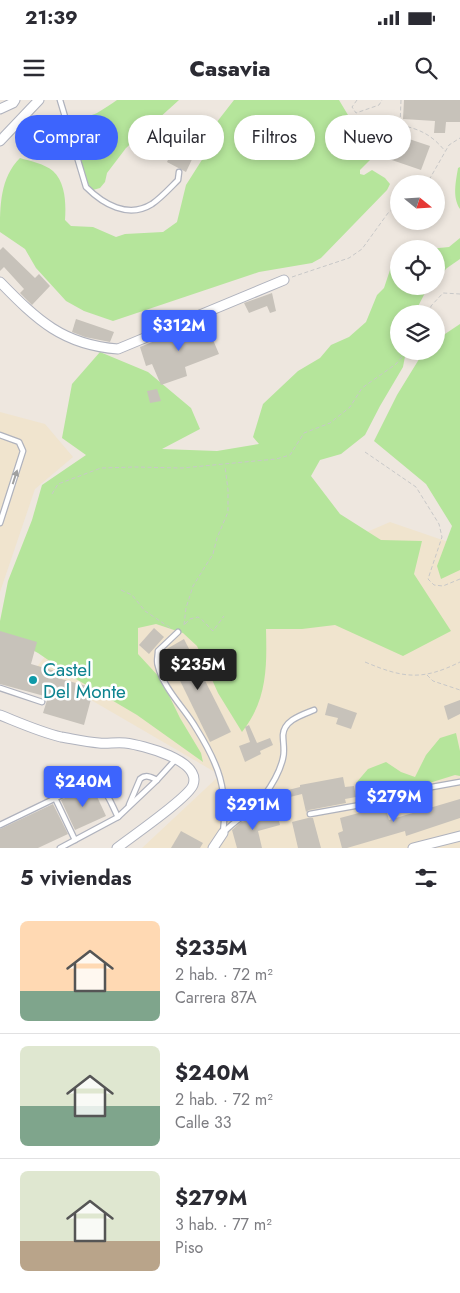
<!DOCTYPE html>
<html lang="es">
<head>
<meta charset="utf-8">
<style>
  body { margin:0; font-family:Jost,sans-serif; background:#f7f7f7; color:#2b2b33; height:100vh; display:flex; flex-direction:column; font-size:19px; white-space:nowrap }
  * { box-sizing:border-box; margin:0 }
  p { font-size:16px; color:#7c7c81 }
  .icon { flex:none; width:28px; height:28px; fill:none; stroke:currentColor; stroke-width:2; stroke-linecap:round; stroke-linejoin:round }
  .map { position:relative; height:748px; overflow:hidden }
  .panel { display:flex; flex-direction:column; background:#fff; flex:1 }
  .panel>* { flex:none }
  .banner { position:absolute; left:15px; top:15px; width:430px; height:45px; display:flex; gap:10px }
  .needle { width:32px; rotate:108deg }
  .controls { position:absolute; left:390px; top:75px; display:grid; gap:10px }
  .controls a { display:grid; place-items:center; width:55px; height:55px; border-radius:50%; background:#fff; box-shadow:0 2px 8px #0003; font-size:25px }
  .price { position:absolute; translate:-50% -42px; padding:0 11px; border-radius:5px; background:#3d64fd; color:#fff; font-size:16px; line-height:32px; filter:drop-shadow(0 1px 2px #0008) }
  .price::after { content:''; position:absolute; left:50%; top:30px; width:15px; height:11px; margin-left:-8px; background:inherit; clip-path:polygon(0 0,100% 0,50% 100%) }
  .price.selected { background:#222; color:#fff }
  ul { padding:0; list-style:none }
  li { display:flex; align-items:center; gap:15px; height:125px; padding:0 20px }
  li+li { border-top:1px solid #e1e1e2 }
  li span { display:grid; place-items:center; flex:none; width:140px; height:100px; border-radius:8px; color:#555 }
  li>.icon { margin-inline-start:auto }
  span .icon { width:60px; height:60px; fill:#fffc; stroke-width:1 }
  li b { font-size:21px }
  h2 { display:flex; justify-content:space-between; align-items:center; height:60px; padding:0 20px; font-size:21px }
  .chip { padding:0 18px; border-radius:22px; background:#fff; box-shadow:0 2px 8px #0003; font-size:18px; line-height:45px }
  .chip.selected { background:#3d64fd; color:#fff }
  .status { display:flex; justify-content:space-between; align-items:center; height:35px; padding:0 25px; background:#fff; direction:ltr }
  .status svg { height:14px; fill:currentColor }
  header { display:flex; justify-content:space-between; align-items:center; height:65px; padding:0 20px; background:#fff; font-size:22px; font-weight:800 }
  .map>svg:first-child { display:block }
</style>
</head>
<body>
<div class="status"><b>21:39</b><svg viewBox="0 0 49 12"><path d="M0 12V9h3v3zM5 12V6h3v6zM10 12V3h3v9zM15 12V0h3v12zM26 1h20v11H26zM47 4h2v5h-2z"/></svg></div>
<header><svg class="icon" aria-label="menu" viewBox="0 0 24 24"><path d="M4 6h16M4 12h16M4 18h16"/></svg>Casavia<svg class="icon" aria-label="search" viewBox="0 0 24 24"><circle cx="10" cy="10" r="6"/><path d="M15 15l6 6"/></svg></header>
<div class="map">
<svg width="460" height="748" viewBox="0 0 460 748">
  <rect width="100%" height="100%" fill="#eee7df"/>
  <g fill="#f0e4ce">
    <polygon points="0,312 45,324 73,357 35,389 0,492"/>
    <polygon points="390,422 460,446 460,748 142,748 220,675 36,568 78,514 339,444"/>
  </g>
  <g fill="#b5e59b">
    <path d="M117 0H179L126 48 107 73 105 82 100 88 93 90C81 80 67 32 79 21 85 16 91 16 97 13 104 9 111 4 117 0Z"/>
    <path d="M234 0H339L348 15 353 21 390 18 392 29 381 49 360 70V74L364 75 372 70 385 78 390 84 387 90 321 158 312 163 259 172 113 221 84 211 66 201 36 168 25 149 0 132C0 106 0 78 20 58 30 61 45 64 53 71 66 83 66 105 65 120L71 126 93 127 116 137 125 134 163 132 177 122 186 85 205 55 211 40 213 27Z"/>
    <path d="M460 67V109C452 97 456 81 458 68Z"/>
    <polygon points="460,138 460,159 447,168 436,179 436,149 429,149 449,147"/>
    <path d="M399 156V186H430L426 191 414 214H399V251H406L403 267 380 306 365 335 341 354 320 360 311 376 340 414 381 440 422 441 414 474 451 531 403 556 335 525 302 529H266C267 568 267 600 242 632L218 593 197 546 183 533 156 524 138 528V554L161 579 180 618 201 653 203 662 137 615 76 579 38 553 0 533V521L8 481 32 420 42 385 86 355 62 338 72 284 100 252 148 272 191 308 200 329 162 349 217 351 259 344 253 337 263 304 298 271 320 258 331 245 349 237 366 222 377 195 384 188 393 161Z"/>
    <polygon points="460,224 460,470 441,479 437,466 452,426 426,384 374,341 397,295 424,251 436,251 436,240"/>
    <polygon points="456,633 460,651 460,676 455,675 407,690 365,699 356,683 368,669 386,662 401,672 415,677 426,655 440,638"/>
  </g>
  <g fill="#c7c2ba">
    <polygon points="404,0 460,0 460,22 446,22 445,33 434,33 435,21 403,19"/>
    <polygon points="391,33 430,46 421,70 383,57"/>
    <polygon points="182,36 194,43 195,40 203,44 198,55 195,53 186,72 167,62 176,43 178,44"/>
    <polygon points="3,147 35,178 39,174 50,186 32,205 20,193 24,189 4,167 0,171 0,150"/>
    <polygon points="272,193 276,211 270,213 267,206 249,213 244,203"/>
    <polygon points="76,219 114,232 110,242 85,237 72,232"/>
    <polygon points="206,220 208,228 219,254 185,267 187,276 161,285 152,264 146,266 140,247"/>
    <polygon points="157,289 161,301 150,303 147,291"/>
    <polygon points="154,528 164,537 149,554 139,545"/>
    <polygon points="0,531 37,542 31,564 55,571 54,577 94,588 84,625 43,613 48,597 0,584"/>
    <polygon points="184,539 231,632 210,642 165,550"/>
    <polygon points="460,600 460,614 448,620 444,606"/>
    <polygon points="328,603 357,613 351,629 336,624 338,618 325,615"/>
    <polygon points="249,625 257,643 270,638 273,645 260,651 261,654 245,662 239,646 250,642 245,627"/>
    <polygon points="343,677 345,687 354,686 356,697 345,699 346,703 309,710 306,712 302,694 290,697 288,690 300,687 300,685"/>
    <polygon points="89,686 93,688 106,716 75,730 61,700"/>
    <polygon points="460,699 460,718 406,736 405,731 347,748 342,748 338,733 343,731 340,718 385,706 389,720"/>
    <polygon points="53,704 68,734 38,748 0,748 0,729"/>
    <polygon points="277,713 280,725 258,731 262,748 237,748 232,730 241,722"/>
    <polygon points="308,718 313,718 321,748 298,748 292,722"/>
    <polygon points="181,731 203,743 200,748 171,748"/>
  </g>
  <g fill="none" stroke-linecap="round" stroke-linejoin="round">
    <defs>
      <g id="lane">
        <path d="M60 0 86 87C103 104 128 119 152 104 161 98 170 88 178 80L179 72"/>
        <polyline points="0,335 19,342 23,351 0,423"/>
        <path d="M178 532 158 551C158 556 156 562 158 566 163 588 185 609 196 628 219 665 228 689 223 733"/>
        <polyline points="0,588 42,602"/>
        <polyline points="55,698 75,740"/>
        <path d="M129 705 140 679C146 674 151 677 157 680"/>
        <polyline points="310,714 388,700 432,687 460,682"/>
        <path d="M0 725 89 682C107 686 110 702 118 717"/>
        <path d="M224 732C237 718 254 711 264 696 272 685 280 672 283 658 285 651 283 643 283 635 284 620 302 615 314 610"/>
        <polyline points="60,748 118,717 157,680 177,658"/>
      </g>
      <g id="street">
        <polyline points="0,9 13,3 15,0"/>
        <polyline points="0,41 39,0"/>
        <path d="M0 182C37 220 63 245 118 249L284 180"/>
        <path d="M0 615C20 623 40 632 61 637 73 639 86 642 99 643 107 644 116 642 125 643 142 645 202 660 193 685 188 698 131 737 117 748"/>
        <polyline points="213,748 223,733"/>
        <polyline points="413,748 460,736"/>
      </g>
    </defs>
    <use href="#lane" stroke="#afb2bd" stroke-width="7"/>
    <use href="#street" stroke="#afb2bd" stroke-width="11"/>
    <g stroke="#c8c8c8" stroke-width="1" stroke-dasharray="4 2.5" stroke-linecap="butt">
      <polyline points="357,0 352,7 356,13 379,5 382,0"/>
      <path d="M401 0 400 25C420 29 432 35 445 51"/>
      <polyline points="424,84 429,80 449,45 460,38"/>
      <polyline points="292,177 349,158 362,149 388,113 399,104"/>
      <polyline points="430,214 431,206 443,193 460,194"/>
      <polyline points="365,352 416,387 439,424 442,437 428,479 434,485 443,486 460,479"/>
      <polyline points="52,394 58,384 101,368 135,367 182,368 276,359 290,355 304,333 330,323 350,307 362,288 396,264 407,251"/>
      <polyline points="121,490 132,495 145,511 172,529"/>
      <path d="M185 524 190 519 198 517C205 521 207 526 213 531L224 516"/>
      <polyline points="184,525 186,508 193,486 213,454 217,438 228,412 228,390 225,366"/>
      <path d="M365 562C403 578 422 581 460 562"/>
      <polyline points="427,575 433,581 460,590"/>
    </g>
    <use href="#lane" stroke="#fff" stroke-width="4.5"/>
    <use href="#street" stroke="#fff" stroke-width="9"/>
  </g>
  <defs><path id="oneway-solid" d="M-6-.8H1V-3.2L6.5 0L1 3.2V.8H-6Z" transform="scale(1.25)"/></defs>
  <use fill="#a0a0a0" href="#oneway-solid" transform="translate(15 377) rotate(-72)"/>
  <circle fill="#0f9aa8" stroke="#fff" stroke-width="2" cx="33" cy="580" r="5"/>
  <g text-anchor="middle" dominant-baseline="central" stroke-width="5" stroke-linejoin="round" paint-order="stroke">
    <g font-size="19" fill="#0d838f" stroke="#fff" text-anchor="start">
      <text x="43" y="569">Castel<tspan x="43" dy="22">Del Monte</tspan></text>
    </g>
  </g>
</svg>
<div class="controls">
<a><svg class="needle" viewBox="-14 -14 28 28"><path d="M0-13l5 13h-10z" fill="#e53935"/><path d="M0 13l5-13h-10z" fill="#7c7c81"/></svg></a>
<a><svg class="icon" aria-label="locate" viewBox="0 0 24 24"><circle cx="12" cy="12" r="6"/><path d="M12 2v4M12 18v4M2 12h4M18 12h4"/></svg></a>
<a><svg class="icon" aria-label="layers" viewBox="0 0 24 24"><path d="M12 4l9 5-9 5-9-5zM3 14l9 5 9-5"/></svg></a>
</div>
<b class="price" style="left:179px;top:252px">$312M</b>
<b class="price selected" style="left:198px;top:591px">$235M</b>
<b class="price" style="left:83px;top:708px">$240M</b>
<b class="price" style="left:394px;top:723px">$279M</b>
<b class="price" style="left:253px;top:731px">$291M</b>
<div class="banner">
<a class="chip selected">Comprar</a>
<a class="chip">Alquilar</a>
<a class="chip">Filtros</a>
<a class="chip">Nuevo</a>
</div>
</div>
<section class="panel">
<h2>5 viviendas<svg class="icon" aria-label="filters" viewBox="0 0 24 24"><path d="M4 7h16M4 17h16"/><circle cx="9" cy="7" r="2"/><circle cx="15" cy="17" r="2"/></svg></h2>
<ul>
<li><span style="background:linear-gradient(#ffd9b3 70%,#7fa58c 0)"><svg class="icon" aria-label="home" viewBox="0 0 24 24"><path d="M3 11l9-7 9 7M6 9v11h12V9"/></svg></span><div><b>$235M</b><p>2 hab. · 72 m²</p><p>Carrera 87A</p></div></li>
<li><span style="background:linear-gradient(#dfe7d0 60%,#7fa58c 0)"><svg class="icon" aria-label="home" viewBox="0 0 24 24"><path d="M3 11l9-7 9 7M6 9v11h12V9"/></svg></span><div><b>$240M</b><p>2 hab. · 72 m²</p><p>Calle 33</p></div></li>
<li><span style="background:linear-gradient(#dfe7d0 70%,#b9a48a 0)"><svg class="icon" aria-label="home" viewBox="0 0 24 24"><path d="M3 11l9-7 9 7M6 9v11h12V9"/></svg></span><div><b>$279M</b><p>3 hab. · 77 m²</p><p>Piso</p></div></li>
</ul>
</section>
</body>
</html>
